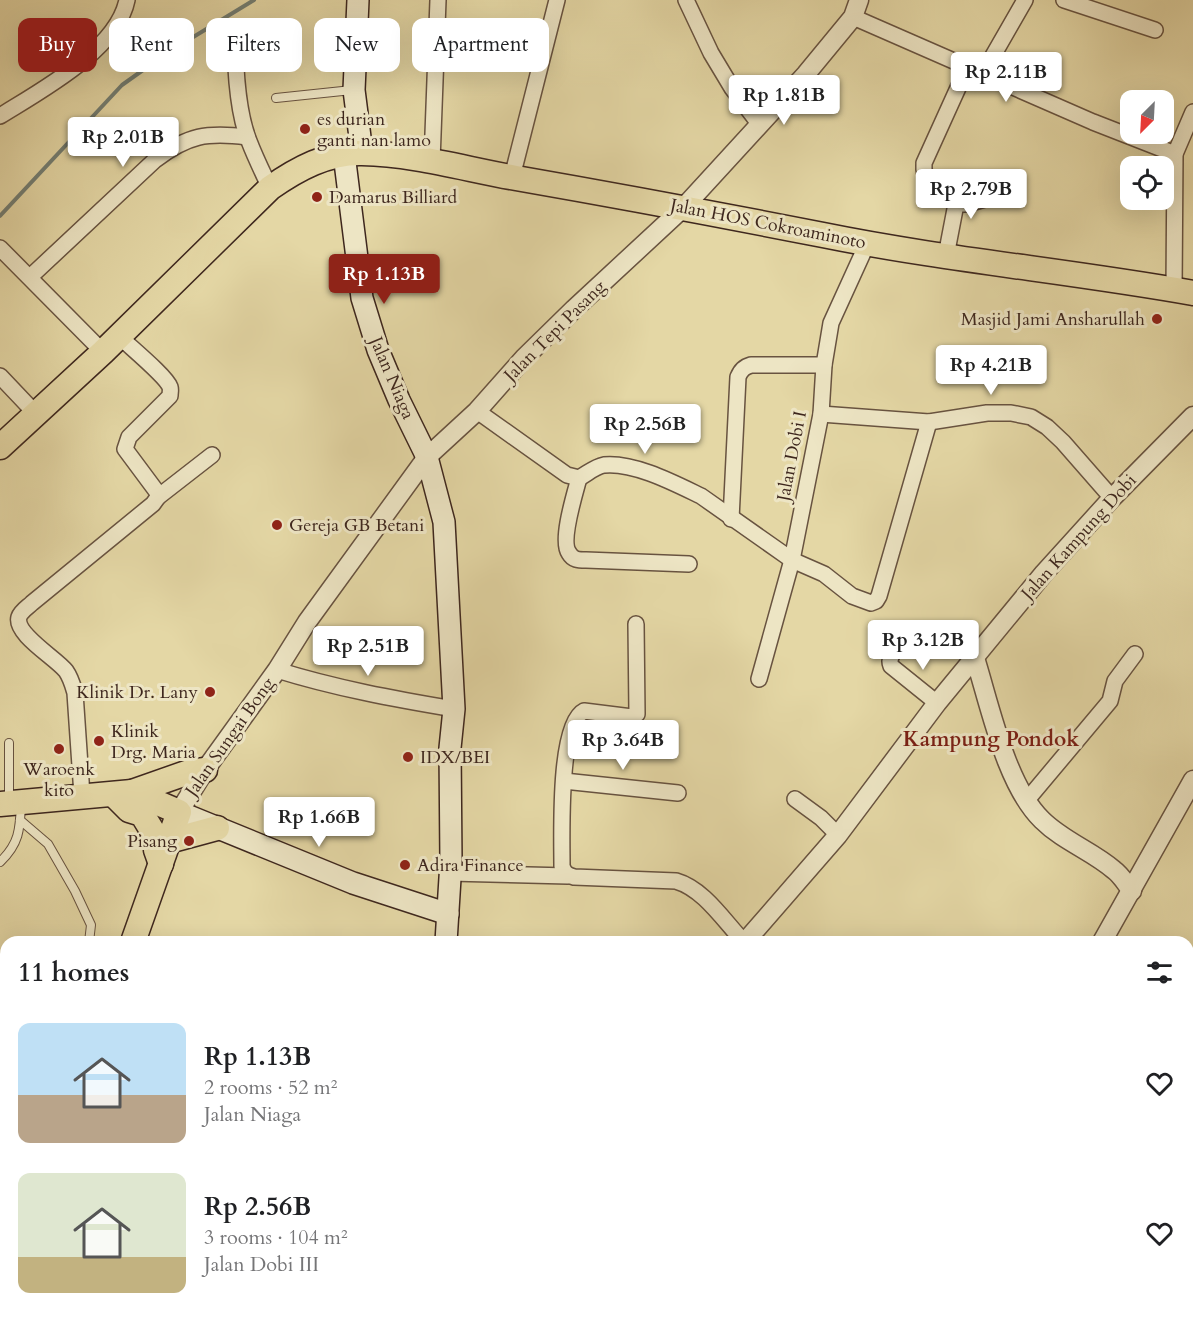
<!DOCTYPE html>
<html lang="en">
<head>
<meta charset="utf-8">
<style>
  body { margin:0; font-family:Cardo,serif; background:#f6f6f6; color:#202124; height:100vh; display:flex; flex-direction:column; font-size:22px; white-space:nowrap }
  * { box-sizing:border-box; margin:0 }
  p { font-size:20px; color:#757577 }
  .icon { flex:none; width:33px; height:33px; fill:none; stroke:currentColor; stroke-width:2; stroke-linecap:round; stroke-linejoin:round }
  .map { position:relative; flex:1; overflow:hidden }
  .sheet { position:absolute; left:0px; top:936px; width:1194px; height:384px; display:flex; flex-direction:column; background:#fff; border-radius:18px 18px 0 0; box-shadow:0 6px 24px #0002 }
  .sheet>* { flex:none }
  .hud { position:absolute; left:18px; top:18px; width:600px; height:54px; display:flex; gap:12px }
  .needle { width:39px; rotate:204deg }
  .controls { position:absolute; left:1120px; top:90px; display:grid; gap:12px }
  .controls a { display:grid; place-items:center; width:54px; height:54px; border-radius:12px; background:#fff; box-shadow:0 6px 24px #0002; font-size:30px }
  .price { position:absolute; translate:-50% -51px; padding:0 14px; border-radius:6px; background:#fff; color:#222; font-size:20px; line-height:39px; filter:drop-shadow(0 2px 3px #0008) }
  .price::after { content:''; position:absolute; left:50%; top:36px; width:18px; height:14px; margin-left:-9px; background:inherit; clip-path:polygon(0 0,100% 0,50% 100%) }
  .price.on { background:#8f2418; color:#fff }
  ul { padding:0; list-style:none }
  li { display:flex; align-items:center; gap:18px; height:150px; padding:0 18px }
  li span { display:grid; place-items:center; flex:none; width:168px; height:120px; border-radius:12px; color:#555 }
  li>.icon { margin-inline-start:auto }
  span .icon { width:72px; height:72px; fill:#fffc; stroke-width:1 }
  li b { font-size:26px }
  h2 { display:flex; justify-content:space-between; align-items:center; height:72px; padding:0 18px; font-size:26px }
  .tag { padding:0 21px; border-radius:12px; background:#fff; box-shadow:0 6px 24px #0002; font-size:21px; line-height:54px }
  .tag.on { background:#8f2418; color:#fff }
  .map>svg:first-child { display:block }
</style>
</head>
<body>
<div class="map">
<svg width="1193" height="1320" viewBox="0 0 1193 1320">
  <rect width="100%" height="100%" fill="#e4d7a5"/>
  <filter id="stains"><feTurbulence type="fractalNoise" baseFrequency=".00333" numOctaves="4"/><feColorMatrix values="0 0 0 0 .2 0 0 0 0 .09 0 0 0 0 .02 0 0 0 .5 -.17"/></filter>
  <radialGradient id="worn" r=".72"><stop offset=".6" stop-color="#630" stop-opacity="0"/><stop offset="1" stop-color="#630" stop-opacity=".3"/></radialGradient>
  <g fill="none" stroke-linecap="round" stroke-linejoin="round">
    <polyline stroke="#737e73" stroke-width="4" points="0,216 122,85 167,53 254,0"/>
    <defs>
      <g id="service">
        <polyline points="276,98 352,90"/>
        <polyline points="9,799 9,743"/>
        <polyline points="20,820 48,844 75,891 91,925 89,942"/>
        <path d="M0 862C19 844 20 830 21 804"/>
        <polyline points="0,1065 6,1069"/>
        <polyline points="0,1121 6,1124"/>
        <polyline points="0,1159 6,1161"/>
        <polyline points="1192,1159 1193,1141"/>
        <polyline points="1188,1189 1193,1171"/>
        <polyline points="810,1314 815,1320"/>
        <polyline points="1166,1320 1167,1314"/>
      </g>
      <g id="minor">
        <polyline points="686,0 711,53 732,88 760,125"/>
        <polyline points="1064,0 1155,30"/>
        <polyline points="853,17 1093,122 1175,154"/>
        <path d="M235 31C235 64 237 111 249 141 255 157 263 173 270 188"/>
        <polyline points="982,75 1025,0"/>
        <path d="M0 116C40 91 117 50 127 0"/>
        <polyline points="432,161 438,0"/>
        <polyline points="512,177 557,0"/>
        <path d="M956 204C939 193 922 185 924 163L967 68"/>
        <polyline points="0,248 103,352"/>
        <polyline points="946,256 956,204 967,204 1006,193"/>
        <path d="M30 277 155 160C188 135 207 132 247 137"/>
        <polyline points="1174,290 1175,154 1193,112"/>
        <polyline points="0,376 37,415"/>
        <path d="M477 411 567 475 579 478C587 474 594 467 604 465 634 462 674 483 701 496L792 560 824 574 852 596 871 603 876 601 879 596 929 422"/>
        <polyline points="821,414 929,422 987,413 1011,413 1031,417 1047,427 1063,442 1112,498"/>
        <path d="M579 478C575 493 560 541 569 553 573 560 578 560 586 560L689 564"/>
        <polyline points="158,497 212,455"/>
        <path d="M731 519 738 377C741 370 744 367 751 365H824"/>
        <path d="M636 624 637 714 632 717 584 711C558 724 562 836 562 866 564 873 567 875 574 877L676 881C704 889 724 921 744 942"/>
        <path d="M902 641C896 649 887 657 891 666L937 703"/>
        <path d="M277 670C335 688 394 699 454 709"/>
        <polyline points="759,679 792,560 821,414 824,365 831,323 867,244"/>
        <polyline points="564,781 678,793"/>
        <path d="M82 795 75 693C73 686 71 678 66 671 56 658 14 634 19 617 21 611 28 607 32 603L153 504 158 497 157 492 125 449 129 437 170 396C170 392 171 390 170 387 166 376 129 346 119 336"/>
        <polyline points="795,799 821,818 838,835"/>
        <polyline points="1027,800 1110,701 1115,681 1135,654"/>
        <polyline points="450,873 568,876"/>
      </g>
      <g id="tertiary">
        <path d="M975 658C990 706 1006 785 1042 820 1063 841 1092 851 1114 870 1121 875 1126 884 1132 891"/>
        <polyline points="179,812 205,770 277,670 307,622 427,457 477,411 524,358 574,309 684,207 806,74 853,17 859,0"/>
        <polyline points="745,942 838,835 937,703 1044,573 1112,498 1193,416"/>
        <polyline points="1102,942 1193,780"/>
        <polyline points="962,1320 964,1314"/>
      </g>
      <g id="secondary">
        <polyline points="358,0 354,90 362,153"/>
        <polyline points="344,154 362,298 378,350 399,400 427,457 444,522 454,709 450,748 451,862 446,942"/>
        <polyline points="179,812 353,883 448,914"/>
        <polyline points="1188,1161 1193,1161"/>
        <polyline points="521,1314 524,1320"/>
        <polyline points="538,1314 542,1320"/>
        <polyline points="294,1320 298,1314"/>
        <polyline points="712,1320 722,1314"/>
      </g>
      <g id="primary">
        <path d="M0 447 103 352 270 188C297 169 328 152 362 153 414 154 465 169 516 178 619 196 721 215 823 235 946 260 1070 271 1193 293"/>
        <polyline points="132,792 189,772 205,770"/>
        <polyline points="114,795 129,810 142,814 156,837 156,850 161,864"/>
        <polyline points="0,804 132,792 179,812 133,942"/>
        <polyline points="169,841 217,828"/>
        <polyline points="3,1320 6,1309"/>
      </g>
    </defs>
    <use href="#service" stroke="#685340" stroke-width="10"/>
    <use href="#minor" stroke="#685340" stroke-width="18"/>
    <use href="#tertiary" stroke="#685340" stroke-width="21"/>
    <use href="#secondary" stroke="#3e271e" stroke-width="24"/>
    <use href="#primary" stroke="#3e271e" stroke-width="27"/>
    <use href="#service" stroke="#ede5c4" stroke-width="8"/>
    <use href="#minor" stroke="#ede5c4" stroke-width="15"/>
    <use href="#tertiary" stroke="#ede5c4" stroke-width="18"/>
    <use href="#secondary" stroke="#ede5c4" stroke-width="21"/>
    <use href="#primary" stroke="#e4d7a5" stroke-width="24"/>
  </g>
  <g fill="#8f2418" stroke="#ede5c4" stroke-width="2">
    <circle cx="305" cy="129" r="6"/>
    <circle cx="317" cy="197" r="6"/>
    <circle cx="1157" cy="319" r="6"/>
    <circle cx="277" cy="525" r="6"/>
    <circle cx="210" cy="692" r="6"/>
    <circle cx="99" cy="741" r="6"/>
    <circle cx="59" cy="749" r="6"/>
    <circle cx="408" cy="757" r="6"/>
    <circle cx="189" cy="841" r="6"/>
    <circle cx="405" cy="865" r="6"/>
  </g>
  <g text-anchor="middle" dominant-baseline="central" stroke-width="6" stroke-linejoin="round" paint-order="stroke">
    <g font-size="18" fill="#3e271e" stroke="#ede5c4" text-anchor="start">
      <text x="317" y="119">es durian<tspan x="317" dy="21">ganti nan lamo</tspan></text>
      <text x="329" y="197">Damarus Billiard</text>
      <text x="1145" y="319" text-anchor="end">Masjid Jami Ansharullah</text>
      <text x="289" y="525">Gereja GB Betani</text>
      <text x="198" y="692" text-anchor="end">Klinik Dr. Lany</text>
      <text x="111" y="731">Klinik<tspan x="111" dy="21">Drg. Maria</tspan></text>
      <text x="420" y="757">IDX/BEI</text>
      <text x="59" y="769" text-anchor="middle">Waroenk<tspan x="59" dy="21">kito</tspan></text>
      <text x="177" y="841" text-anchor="end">Pisang</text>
      <text x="417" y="865">Adira Finance</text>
    </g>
    <g font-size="18" fill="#3e271e" stroke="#ede5c4">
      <text transform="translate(768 224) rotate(11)">Jalan HOS Cokroaminoto</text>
      <text transform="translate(555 331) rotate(-45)">Jalan Tepi Pasang</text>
      <text transform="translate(392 378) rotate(67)">Jalan Niaga</text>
      <text transform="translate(792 456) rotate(-79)">Jalan Dobi I</text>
      <text transform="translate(1079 537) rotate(-48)">Jalan Kampung Dobi</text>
      <text transform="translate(230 737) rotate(-55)">Jalan Sungai Bong</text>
    </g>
    <g font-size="21" font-weight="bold" fill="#7a1f14" stroke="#ede5c4">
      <text x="991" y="739">Kampung Pondok</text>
    </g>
  </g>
  <rect width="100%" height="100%" filter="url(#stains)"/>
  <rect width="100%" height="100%" fill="url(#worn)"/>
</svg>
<div class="controls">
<a><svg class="needle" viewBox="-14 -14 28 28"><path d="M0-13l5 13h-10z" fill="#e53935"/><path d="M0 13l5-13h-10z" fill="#757577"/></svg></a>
<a><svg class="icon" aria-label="locate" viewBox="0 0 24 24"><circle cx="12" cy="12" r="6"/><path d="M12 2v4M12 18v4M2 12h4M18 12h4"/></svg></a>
</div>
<b class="price" style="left:1006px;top:103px">Rp 2.11B</b>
<b class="price" style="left:784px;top:126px">Rp 1.81B</b>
<b class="price" style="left:123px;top:168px">Rp 2.01B</b>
<b class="price" style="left:971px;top:220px">Rp 2.79B</b>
<b class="price on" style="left:384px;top:305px">Rp 1.13B</b>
<b class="price" style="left:991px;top:396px">Rp 4.21B</b>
<b class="price" style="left:645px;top:455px">Rp 2.56B</b>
<b class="price" style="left:923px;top:671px">Rp 3.12B</b>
<b class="price" style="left:368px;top:677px">Rp 2.51B</b>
<b class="price" style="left:623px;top:771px">Rp 3.64B</b>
<b class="price" style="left:319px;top:848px">Rp 1.66B</b>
<div class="hud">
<a class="tag on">Buy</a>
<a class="tag">Rent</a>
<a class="tag">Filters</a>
<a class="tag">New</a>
<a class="tag">Apartment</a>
</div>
<section class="sheet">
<h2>11 homes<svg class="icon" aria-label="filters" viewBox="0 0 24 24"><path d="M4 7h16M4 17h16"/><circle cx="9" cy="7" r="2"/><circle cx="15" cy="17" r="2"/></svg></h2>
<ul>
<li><span style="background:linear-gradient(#bfe0f5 60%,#b9a48a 0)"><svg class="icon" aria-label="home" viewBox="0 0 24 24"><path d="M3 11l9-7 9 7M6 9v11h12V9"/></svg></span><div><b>Rp 1.13B</b><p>2 rooms · 52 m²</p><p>Jalan Niaga</p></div><svg class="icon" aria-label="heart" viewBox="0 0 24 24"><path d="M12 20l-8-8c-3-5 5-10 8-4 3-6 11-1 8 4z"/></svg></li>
<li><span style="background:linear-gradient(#dfe7d0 70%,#c2b280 0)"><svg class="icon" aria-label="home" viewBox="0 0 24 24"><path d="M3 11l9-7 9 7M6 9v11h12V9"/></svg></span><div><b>Rp 2.56B</b><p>3 rooms · 104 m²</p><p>Jalan Dobi III</p></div><svg class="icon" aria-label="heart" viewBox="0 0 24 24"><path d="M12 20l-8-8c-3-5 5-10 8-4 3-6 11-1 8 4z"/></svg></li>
</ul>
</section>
</div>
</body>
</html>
